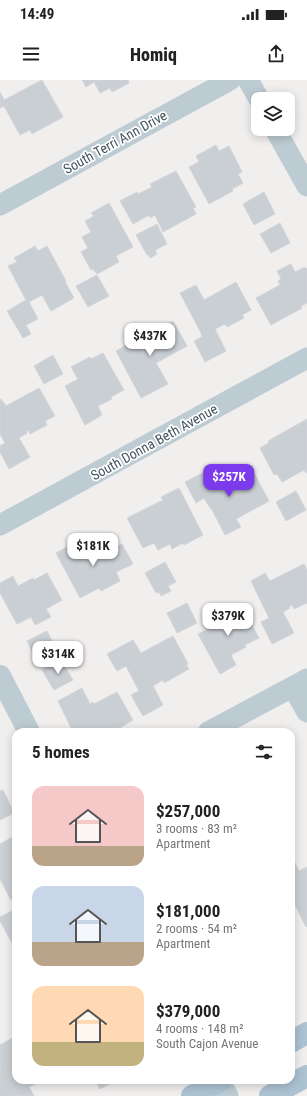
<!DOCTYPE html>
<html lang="en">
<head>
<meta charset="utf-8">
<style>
  body { margin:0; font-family:"Roboto Condensed",sans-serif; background:#f2f2f2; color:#222; height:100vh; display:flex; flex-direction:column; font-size:15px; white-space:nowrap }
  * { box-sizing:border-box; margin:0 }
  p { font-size:13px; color:#767676 }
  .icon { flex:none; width:22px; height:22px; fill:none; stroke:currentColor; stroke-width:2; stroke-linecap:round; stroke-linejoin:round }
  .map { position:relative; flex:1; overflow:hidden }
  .side { position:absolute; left:12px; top:648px; width:283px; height:356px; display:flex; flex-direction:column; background:#fff; border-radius:12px; box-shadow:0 2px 10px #0003 }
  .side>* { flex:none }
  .fabs { position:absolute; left:251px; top:12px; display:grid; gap:8px }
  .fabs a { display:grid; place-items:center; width:44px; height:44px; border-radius:8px; background:#fff; box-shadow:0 2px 10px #0003; font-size:20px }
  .price { position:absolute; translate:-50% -34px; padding:0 9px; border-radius:8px; background:#fff; color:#222; font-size:13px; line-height:26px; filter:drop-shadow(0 1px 2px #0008) }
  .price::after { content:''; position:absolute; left:50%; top:24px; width:12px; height:9px; margin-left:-6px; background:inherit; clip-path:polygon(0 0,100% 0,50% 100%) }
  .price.selected { background:#7c3aed; color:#fff }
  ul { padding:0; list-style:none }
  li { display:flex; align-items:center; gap:12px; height:100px; padding:0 20px }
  li span { display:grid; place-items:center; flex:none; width:112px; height:80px; border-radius:12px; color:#555 }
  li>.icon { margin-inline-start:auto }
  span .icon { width:48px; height:48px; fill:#fffc; stroke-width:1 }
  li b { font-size:17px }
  h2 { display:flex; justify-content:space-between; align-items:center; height:48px; padding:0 20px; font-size:17px }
  .status { display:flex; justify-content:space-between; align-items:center; height:28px; padding:0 20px; background:#fff; direction:ltr }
  .status svg { height:11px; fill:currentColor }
  header { display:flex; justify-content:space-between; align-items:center; height:52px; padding:0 20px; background:#fff; font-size:18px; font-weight:800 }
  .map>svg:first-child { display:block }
</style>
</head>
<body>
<div class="status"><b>14:49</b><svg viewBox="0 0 49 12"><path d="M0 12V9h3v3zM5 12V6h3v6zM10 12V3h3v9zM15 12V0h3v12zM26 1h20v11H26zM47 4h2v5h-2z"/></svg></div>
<header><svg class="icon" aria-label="menu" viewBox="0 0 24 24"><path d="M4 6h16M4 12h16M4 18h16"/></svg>Homiq<svg class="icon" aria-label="share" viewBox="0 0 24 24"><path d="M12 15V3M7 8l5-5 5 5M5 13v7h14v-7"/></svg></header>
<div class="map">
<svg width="307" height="1016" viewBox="0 0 307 1016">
  <rect width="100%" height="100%" fill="#f1eeee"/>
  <g fill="#cacfd4" stroke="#d2d5db">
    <polygon points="42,0 63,37 32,54 30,50 20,55 4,26 0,28 0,12 4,20"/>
    <polygon points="82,0 128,0 129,3 112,12 110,8 100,13 94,2 86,7"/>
    <polygon points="216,65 219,71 229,66 242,92 238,94 243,103 232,109 233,111 209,124 189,87 199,82 196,76"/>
    <polygon points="176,91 196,127 193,128 196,134 163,152 155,135 150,138 149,135 133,144 120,121 137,112 138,114 152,107 150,104"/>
    <polygon points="264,112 275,134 254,145 243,124"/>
    <polygon points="109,123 133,167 116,176 119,182 97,194 93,189 91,190 81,172 88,168 82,157 91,152 85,141 94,136 91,133"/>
    <polygon points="280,143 290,163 271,173 260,154"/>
    <polygon points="157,144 167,164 155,170 157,174 150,178 148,174 147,175 136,155"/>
    <polygon points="35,166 38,171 47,166 66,201 65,202 74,218 51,231 42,215 29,222 38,239 26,245 31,254 23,258 7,231 26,220 8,186 17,182 14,178"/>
    <polygon points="291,184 295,192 305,187 307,189 307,223 301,226 302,228 271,245 256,218 280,205 278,201 281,199 277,191"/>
    <polygon points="97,195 109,216 88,227 76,206"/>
    <polygon points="236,202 251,230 242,235 244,238 227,247 225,244 215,249 226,271 205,282 194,261 202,257 201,253 180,213 196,205 204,220"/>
    <polygon points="173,241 187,266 156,283 168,304 141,318 116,271 136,260 134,256 153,246 155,250"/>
    <polygon points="103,273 124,310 111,317 112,319 98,326 102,335 85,345 65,306 78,299 71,287 90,277 91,279"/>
    <polygon points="53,275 63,294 44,304 34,286"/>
    <polygon points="39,308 55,336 45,341 47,345 30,354 28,350 26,351 27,353 19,358 30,377 9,389 0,372 0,366 5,363 0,354 0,319 1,319 6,326"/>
    <polygon points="307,339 307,393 306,393 304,390 282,402 277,394 274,395 260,368 269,363 268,361"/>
    <polygon points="207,391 216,408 241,394 244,398 254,393 269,421 236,439 241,447 225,455 211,428 210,428 204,418 196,423 185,402"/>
    <polygon points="179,408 203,455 184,465 183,463 172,469 170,464 158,470 154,463 143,468 127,438 163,420 161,417"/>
    <polygon points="296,411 306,430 286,441 276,422"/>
    <polygon points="84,458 85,460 82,461 92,480 122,464 133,484 116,492 120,501 101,511 99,508 80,518 56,473"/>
    <polygon points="165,482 176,502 168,506 171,511 161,516 159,512 156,513 145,493"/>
    <polygon points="304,484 307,490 307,523 294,529 292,525 289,526 290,528 283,532 294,553 272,564 261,542 269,538 251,501 265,493 270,501"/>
    <polygon points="47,493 62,520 46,529 51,537 35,545 31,537 17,544 0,513 0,503 13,496 18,506 33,498 34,500"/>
    <polygon points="187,523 197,543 177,553 167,533"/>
    <polygon points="240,523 259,558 245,565 246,567 231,575 236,585 220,594 198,554 210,548 206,541"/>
    <polygon points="47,551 57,571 37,581 27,561"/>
    <polygon points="173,556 188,584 186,585 189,589 164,603 163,600 153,606 163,625 143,636 131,615 139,611 126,586 117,591 107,574 133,560 141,573"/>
    <polygon points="61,580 73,600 54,610 42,590"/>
    <polygon points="82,608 90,624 93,622 94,624 117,612 133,640 118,649 117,647 107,652 73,652 58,621"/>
    <polygon points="3,710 14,733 0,740 0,711"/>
    <polygon points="16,755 16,817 11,820 0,799 0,764"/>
    <polygon points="291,775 299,791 307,787 307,846 306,847 292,819 291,819"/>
    <polygon points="16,829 16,870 0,841 0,837"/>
    <polygon points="14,957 16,962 16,1000 38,1000 39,1002 29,1007 34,1016 0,1016 0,987 1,986 0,984 0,965"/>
    <polygon points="95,1000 118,1000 100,1009"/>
  </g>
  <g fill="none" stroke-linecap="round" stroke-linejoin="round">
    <g stroke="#bdcbd2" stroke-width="21">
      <polyline points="248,0 259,19"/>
      <polyline points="275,49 307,106"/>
      <polyline points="0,125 230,0"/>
      <polyline points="0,445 307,278"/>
      <polyline points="293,607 307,632"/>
      <polyline points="208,652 307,599"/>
      <polyline points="220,1001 228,1016"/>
    </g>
    <polyline stroke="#bdcbd2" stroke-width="22" points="0,596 29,652"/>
    <g stroke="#abc2d1" stroke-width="22">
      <polyline points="291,962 307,953"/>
      <polyline points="192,1016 222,1000"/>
      <polyline points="270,1016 307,996"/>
    </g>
  </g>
  <g text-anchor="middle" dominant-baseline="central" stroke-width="3.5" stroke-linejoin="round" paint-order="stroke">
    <g font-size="14" fill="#44555e" stroke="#fff">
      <text transform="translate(115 62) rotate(-29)">South Terri Ann Drive</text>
      <text transform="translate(154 362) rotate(-29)">South Donna Beth Avenue</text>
    </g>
  </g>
</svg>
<div class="fabs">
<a><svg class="icon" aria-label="layers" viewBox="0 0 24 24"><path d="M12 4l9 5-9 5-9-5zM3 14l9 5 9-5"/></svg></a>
</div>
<b class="price" style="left:150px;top:277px">$437K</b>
<b class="price selected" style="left:229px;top:418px">$257K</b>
<b class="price" style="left:93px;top:487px">$181K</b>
<b class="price" style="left:228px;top:557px">$379K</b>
<b class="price" style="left:58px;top:595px">$314K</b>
<section class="side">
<h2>5 homes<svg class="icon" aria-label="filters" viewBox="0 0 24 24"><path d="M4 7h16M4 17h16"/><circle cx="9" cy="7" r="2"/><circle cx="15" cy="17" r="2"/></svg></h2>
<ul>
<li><span style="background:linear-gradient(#f6c9c9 75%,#b9a48a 0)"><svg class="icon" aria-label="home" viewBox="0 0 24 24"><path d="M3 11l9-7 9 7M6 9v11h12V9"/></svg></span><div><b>$257,000</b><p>3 rooms · 83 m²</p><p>Apartment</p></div></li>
<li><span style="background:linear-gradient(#c9d6e8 70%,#b9a48a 0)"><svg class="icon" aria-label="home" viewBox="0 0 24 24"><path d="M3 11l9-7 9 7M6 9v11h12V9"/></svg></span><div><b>$181,000</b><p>2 rooms · 54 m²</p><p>Apartment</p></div></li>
<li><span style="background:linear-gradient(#ffd9b3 70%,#c2b280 0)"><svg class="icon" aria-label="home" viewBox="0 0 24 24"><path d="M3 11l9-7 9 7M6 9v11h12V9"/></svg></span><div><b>$379,000</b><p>4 rooms · 148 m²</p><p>South Cajon Avenue</p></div></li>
</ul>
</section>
</div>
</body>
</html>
